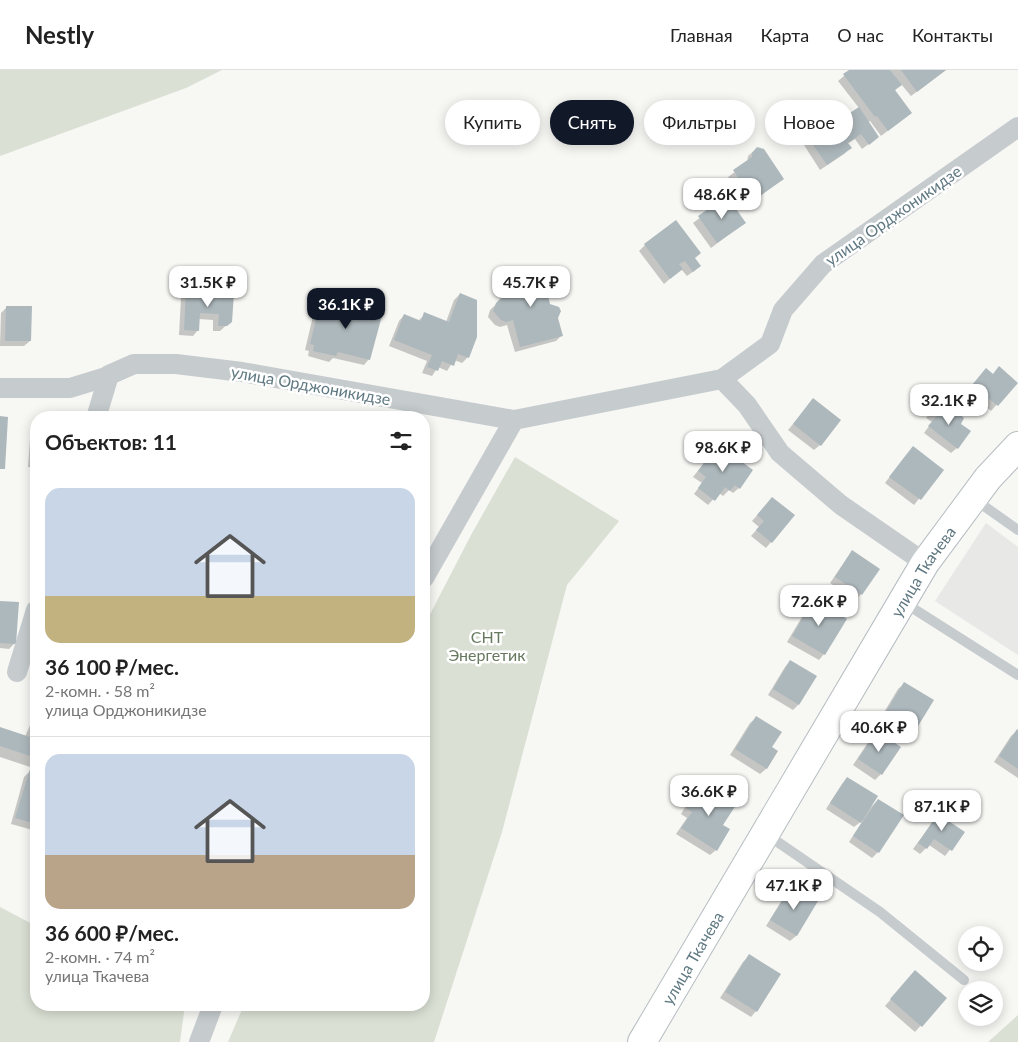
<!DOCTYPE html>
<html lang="ru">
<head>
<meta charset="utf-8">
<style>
  body { margin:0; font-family:Lato,sans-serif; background:#f2f2f2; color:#222; height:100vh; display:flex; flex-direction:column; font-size:19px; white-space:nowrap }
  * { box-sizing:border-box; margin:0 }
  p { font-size:16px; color:#767676 }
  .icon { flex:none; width:28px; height:28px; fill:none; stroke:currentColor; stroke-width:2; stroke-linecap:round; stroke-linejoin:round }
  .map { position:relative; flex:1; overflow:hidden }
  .side { position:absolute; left:30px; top:341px; width:400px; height:600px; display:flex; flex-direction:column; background:#fff; border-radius:20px; box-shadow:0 2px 12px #0003 }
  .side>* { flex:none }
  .hud { position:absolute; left:445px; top:30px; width:475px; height:45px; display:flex; gap:10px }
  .buttons { position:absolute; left:958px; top:856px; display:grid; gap:10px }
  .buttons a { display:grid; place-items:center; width:45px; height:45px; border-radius:50%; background:#fff; box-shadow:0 2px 12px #0003; font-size:25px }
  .price { position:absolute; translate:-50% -42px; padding:0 11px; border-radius:10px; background:#fff; color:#222; font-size:16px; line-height:32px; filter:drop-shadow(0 1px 2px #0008) }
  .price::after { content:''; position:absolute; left:50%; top:30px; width:15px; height:11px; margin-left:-8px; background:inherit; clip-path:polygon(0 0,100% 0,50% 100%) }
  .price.on { background:#111827; color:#fff }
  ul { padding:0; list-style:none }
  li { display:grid; align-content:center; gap:10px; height:265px; padding:0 15px }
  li+li { border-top:1px solid #e0e0e0 }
  li span { display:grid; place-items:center; height:155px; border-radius:15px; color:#555 }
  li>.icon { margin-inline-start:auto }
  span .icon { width:90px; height:90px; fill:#fffc; stroke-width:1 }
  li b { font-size:21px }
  h2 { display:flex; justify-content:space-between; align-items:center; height:60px; padding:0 15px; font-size:21px }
  .tag { padding:0 18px; border-radius:22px; background:#fff; box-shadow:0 2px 12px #0003; font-size:18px; line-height:45px }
  .tag.on { background:#111827; color:#fff }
  header { display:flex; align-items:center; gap:30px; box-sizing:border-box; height:70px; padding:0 25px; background:#fff; border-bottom:1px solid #e0e0e0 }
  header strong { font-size:24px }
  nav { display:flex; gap:28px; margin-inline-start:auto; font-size:18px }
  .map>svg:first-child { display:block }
</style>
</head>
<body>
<header>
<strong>Nestly</strong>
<nav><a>Главная</a><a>Карта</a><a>О нас</a><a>Контакты</a></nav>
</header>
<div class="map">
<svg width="1018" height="972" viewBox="0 0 1018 972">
  <rect width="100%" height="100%" fill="#f7f7f4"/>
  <polygon fill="#e8e8e7" points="986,453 1018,477 1018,585 935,531"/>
  <g fill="#dae0d4">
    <polygon points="0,0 222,0 186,18 0,86"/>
    <polygon points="515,387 619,451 567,515 502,762 434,972 228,972 244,935 424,935 424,556 471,465"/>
    <polygon points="0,837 36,856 36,935 185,935 180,972 0,972"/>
    <polygon points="1018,945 1018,972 988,972"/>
  </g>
  <g fill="#0003">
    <polygon points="851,0 946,0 911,26 901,14 894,21 911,43 881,66 870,51 868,52 878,67 862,79 855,69 847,74 850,78 844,84 820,100 804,75 818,64 813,57 819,51 842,50 859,38 838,11"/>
    <polygon points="757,78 783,109 755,130 752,125 744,130 728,107 747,93 748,86"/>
    <polygon points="726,128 744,153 711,178 693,153"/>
    <polygon points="645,175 693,188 694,201 687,206 681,199 664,214 639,181"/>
    <polygon points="510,207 550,216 546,220 549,235 557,248 562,265 556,271 515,282 507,255 500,257 495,255 488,247 490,240 503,228 508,227 505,213"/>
    <polygon points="187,222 231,251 220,261 213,261 213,250 199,249 198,260 193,266 179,265 181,228"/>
    <polygon points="460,224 475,267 467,288 462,293 454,290 447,301 438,297 432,306 422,303 427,291 389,276 399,251 404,245 418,251 425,244 446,252 454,230"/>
    <polygon points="334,231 369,289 364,295 333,288 329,292 308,286 309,281 305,280 314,242 320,236 328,238"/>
    <polygon points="7,237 30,271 24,276 0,276 1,243"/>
    <polygon points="992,305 1016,313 991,341 968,321 981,306"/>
    <polygon points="808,336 820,375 814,380 788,360"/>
    <polygon points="932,340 959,354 957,378 951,383 924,363 932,352 926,348"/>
    <polygon points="36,351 36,398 28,397 31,356"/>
    <polygon points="718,375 739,418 733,423 729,420 723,426 719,423 708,435 694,424 702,413 693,407"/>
    <polygon points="907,384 942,400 914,435 885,413"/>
    <polygon points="767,434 793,446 766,478 751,466 759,457 752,451"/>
    <polygon points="853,482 861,524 856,530 830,513 847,488"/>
    <polygon points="813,531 824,584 819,590 787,572 808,537"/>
    <polygon points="0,532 15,573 9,579 0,578"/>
    <polygon points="790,591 815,606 798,635 793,640 768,625 785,597"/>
    <polygon points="904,614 914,660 909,666 880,649 898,619"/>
    <polygon points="36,648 36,699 0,687 0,659 25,667 30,655"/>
    <polygon points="756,648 770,677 777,681 766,699 760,704 730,685 750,653"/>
    <polygon points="1017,661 1018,661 1018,708 994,692 1011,666"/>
    <polygon points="877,662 899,677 881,704 875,710 853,695 871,668"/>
    <polygon points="30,701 36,703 36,761 11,754 24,707"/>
    <polygon points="847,708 869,739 878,730 902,746 878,782 872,788 849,772 863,750 854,757 826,739 842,714"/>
    <polygon points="701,716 722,756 716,780 710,785 676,764 687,748 681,744 695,721"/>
    <polygon points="941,741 946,751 963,763 945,786 929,775 920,784 913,779"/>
    <polygon points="793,817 817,831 796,866 790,871 766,856 787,822"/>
    <polygon points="749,886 756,941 751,947 720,928 743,892"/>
    <polygon points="909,908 945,928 915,962 885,936"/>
  </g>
  <g fill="#adb8bc">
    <polygon points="849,0 890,0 902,15 895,20 912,43 888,61 877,46 875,47 843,4"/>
    <polygon points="901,0 946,0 917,22"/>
    <polygon points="859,37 879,67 869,75 861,64 848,73 852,78 827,95 809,69 824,58 818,50 836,38 842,48"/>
    <polygon points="757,77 764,79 784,109 761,125 758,120 750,125 733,100 752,87 752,83"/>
    <polygon points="727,126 746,153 717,173 698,146"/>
    <polygon points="676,150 701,183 695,188 701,196 693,202 685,191 679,194 683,199 670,209 644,174"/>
    <polygon points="547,197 551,216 546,217 550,234 559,237 561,241 558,248 563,266 520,277 513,250 506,252 501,250 493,241 496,233 502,227 514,224 510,206"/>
    <polygon points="186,221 234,223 232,252 227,256 218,256 219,244 200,243 199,261 184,260"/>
    <polygon points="460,223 477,230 477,267 469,288 458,284 454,296 442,291 438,301 427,297 432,285 394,270 404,244 421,251 424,242 449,252"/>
    <polygon points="334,230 383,242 370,290 338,282 336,286 313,281 314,275 310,274 320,234 332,237"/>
    <polygon points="6,236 32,236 31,271 5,271"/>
    <polygon points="999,296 1018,313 998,336 972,315 986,298 993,304"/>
    <polygon points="813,328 841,350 821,376 793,354"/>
    <polygon points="938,332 952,343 954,340 964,348 961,354 971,361 958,379 928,356 937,346 931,341"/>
    <polygon points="0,346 8,347 5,399 0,399"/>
    <polygon points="718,374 753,400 740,419 735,415 730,421 725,417 715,431 698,418 706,407 698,401"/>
    <polygon points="913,376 944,400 921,430 889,407"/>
    <polygon points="772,427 795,445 772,473 756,460 764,451 757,445"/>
    <polygon points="852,480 880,499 862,525 835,507"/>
    <polygon points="813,530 847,549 825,585 792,566"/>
    <polygon points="0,531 19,532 16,574 0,573"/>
    <polygon points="790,590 817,606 799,635 773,619"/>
    <polygon points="904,612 934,630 915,661 885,643"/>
    <polygon points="756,646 782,662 772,677 778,681 767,699 735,679"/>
    <polygon points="36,651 36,688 0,676 0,657 30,667"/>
    <polygon points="1017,659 1018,660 1018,699 999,686"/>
    <polygon points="877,661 901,677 882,705 858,689"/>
    <polygon points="30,699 36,701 36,754 15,748"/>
    <polygon points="847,707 878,726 861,753 830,733"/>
    <polygon points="701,714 736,735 723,755 730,759 717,781 681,758 692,742 686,738"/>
    <polygon points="878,729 904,745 879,783 853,766"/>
    <polygon points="941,739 950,746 947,750 965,762 952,781 934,769 927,779 918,773"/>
    <polygon points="792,815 818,831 797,866 770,850"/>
    <polygon points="749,884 781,904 757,942 725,922"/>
    <polygon points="915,900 947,928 922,957 890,929"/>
  </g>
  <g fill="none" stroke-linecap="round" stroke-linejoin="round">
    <defs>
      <g id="secondary">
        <path id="s1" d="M642 972 925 493 988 408 1018 376"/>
      </g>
    </defs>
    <use href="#secondary" stroke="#b6bdc1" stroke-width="30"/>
    <g stroke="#c6cbce" stroke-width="10">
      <polyline points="974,429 1018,460"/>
      <polyline points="903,532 1018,605"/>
      <polyline points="766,764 880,842 964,910"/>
    </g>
    <g stroke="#c6cbce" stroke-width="20">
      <polyline points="722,309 747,335 780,383 841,435 925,493"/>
      <polyline points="0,318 70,318 109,306"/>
      <polyline points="96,348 109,305 134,294 176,294 242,302 514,350"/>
      <polyline points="424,508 514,350 722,309 770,274 783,240 823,194 1018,57"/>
      <polyline points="17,602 36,540"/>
      <polyline points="199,972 213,935"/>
    </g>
    <use href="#secondary" stroke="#fff" stroke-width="28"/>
  </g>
  <g text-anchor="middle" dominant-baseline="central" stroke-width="5" stroke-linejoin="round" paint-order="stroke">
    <g font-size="16" fill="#5f7882" stroke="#fff">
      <text transform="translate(893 145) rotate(-35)">улица Орджоникидзе</text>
      <text transform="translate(311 315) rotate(10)">улица Орджоникидзе</text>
      <text stroke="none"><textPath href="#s1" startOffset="548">улица Ткачева</textPath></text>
      <text stroke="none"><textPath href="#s1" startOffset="98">улица Ткачева</textPath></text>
    </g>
    <g font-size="16" fill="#67795f" stroke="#fff">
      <text x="487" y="566">СНТ<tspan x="487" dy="18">Энергетик</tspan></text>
    </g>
  </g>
</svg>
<div class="buttons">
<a><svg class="icon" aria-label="locate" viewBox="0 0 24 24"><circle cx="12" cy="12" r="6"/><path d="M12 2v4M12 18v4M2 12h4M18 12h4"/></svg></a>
<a><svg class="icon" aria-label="layers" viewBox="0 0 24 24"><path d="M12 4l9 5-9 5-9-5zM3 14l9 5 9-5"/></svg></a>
</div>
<b class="price" style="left:722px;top:150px">48.6K ₽</b>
<b class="price" style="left:208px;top:238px">31.5K ₽</b>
<b class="price" style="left:531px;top:238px">45.7K ₽</b>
<b class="price on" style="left:346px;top:260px">36.1K ₽</b>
<b class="price" style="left:949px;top:356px">32.1K ₽</b>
<b class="price" style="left:723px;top:403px">98.6K ₽</b>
<b class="price" style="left:819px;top:557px">72.6K ₽</b>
<b class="price" style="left:879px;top:683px">40.6K ₽</b>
<b class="price" style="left:709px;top:747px">36.6K ₽</b>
<b class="price" style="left:942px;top:762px">87.1K ₽</b>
<b class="price" style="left:794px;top:841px">47.1K ₽</b>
<div class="hud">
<a class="tag">Купить</a>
<a class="tag on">Снять</a>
<a class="tag">Фильтры</a>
<a class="tag">Новое</a>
</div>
<section class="side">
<h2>Объектов: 11<svg class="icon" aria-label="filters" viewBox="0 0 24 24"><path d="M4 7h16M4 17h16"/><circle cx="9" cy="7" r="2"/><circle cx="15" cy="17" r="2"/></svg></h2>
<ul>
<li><span style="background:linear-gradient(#c9d6e8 70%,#c2b280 0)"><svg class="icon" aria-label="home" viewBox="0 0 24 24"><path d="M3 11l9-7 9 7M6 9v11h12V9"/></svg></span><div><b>36 100 ₽/мес.</b><p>2-комн. · 58 m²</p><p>улица Орджоникидзе</p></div></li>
<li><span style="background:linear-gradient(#c9d6e8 65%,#b9a48a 0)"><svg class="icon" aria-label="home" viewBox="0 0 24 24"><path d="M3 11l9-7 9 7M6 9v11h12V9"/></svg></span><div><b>36 600 ₽/мес.</b><p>2-комн. · 74 m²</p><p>улица Ткачева</p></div></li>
</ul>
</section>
</div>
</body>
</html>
